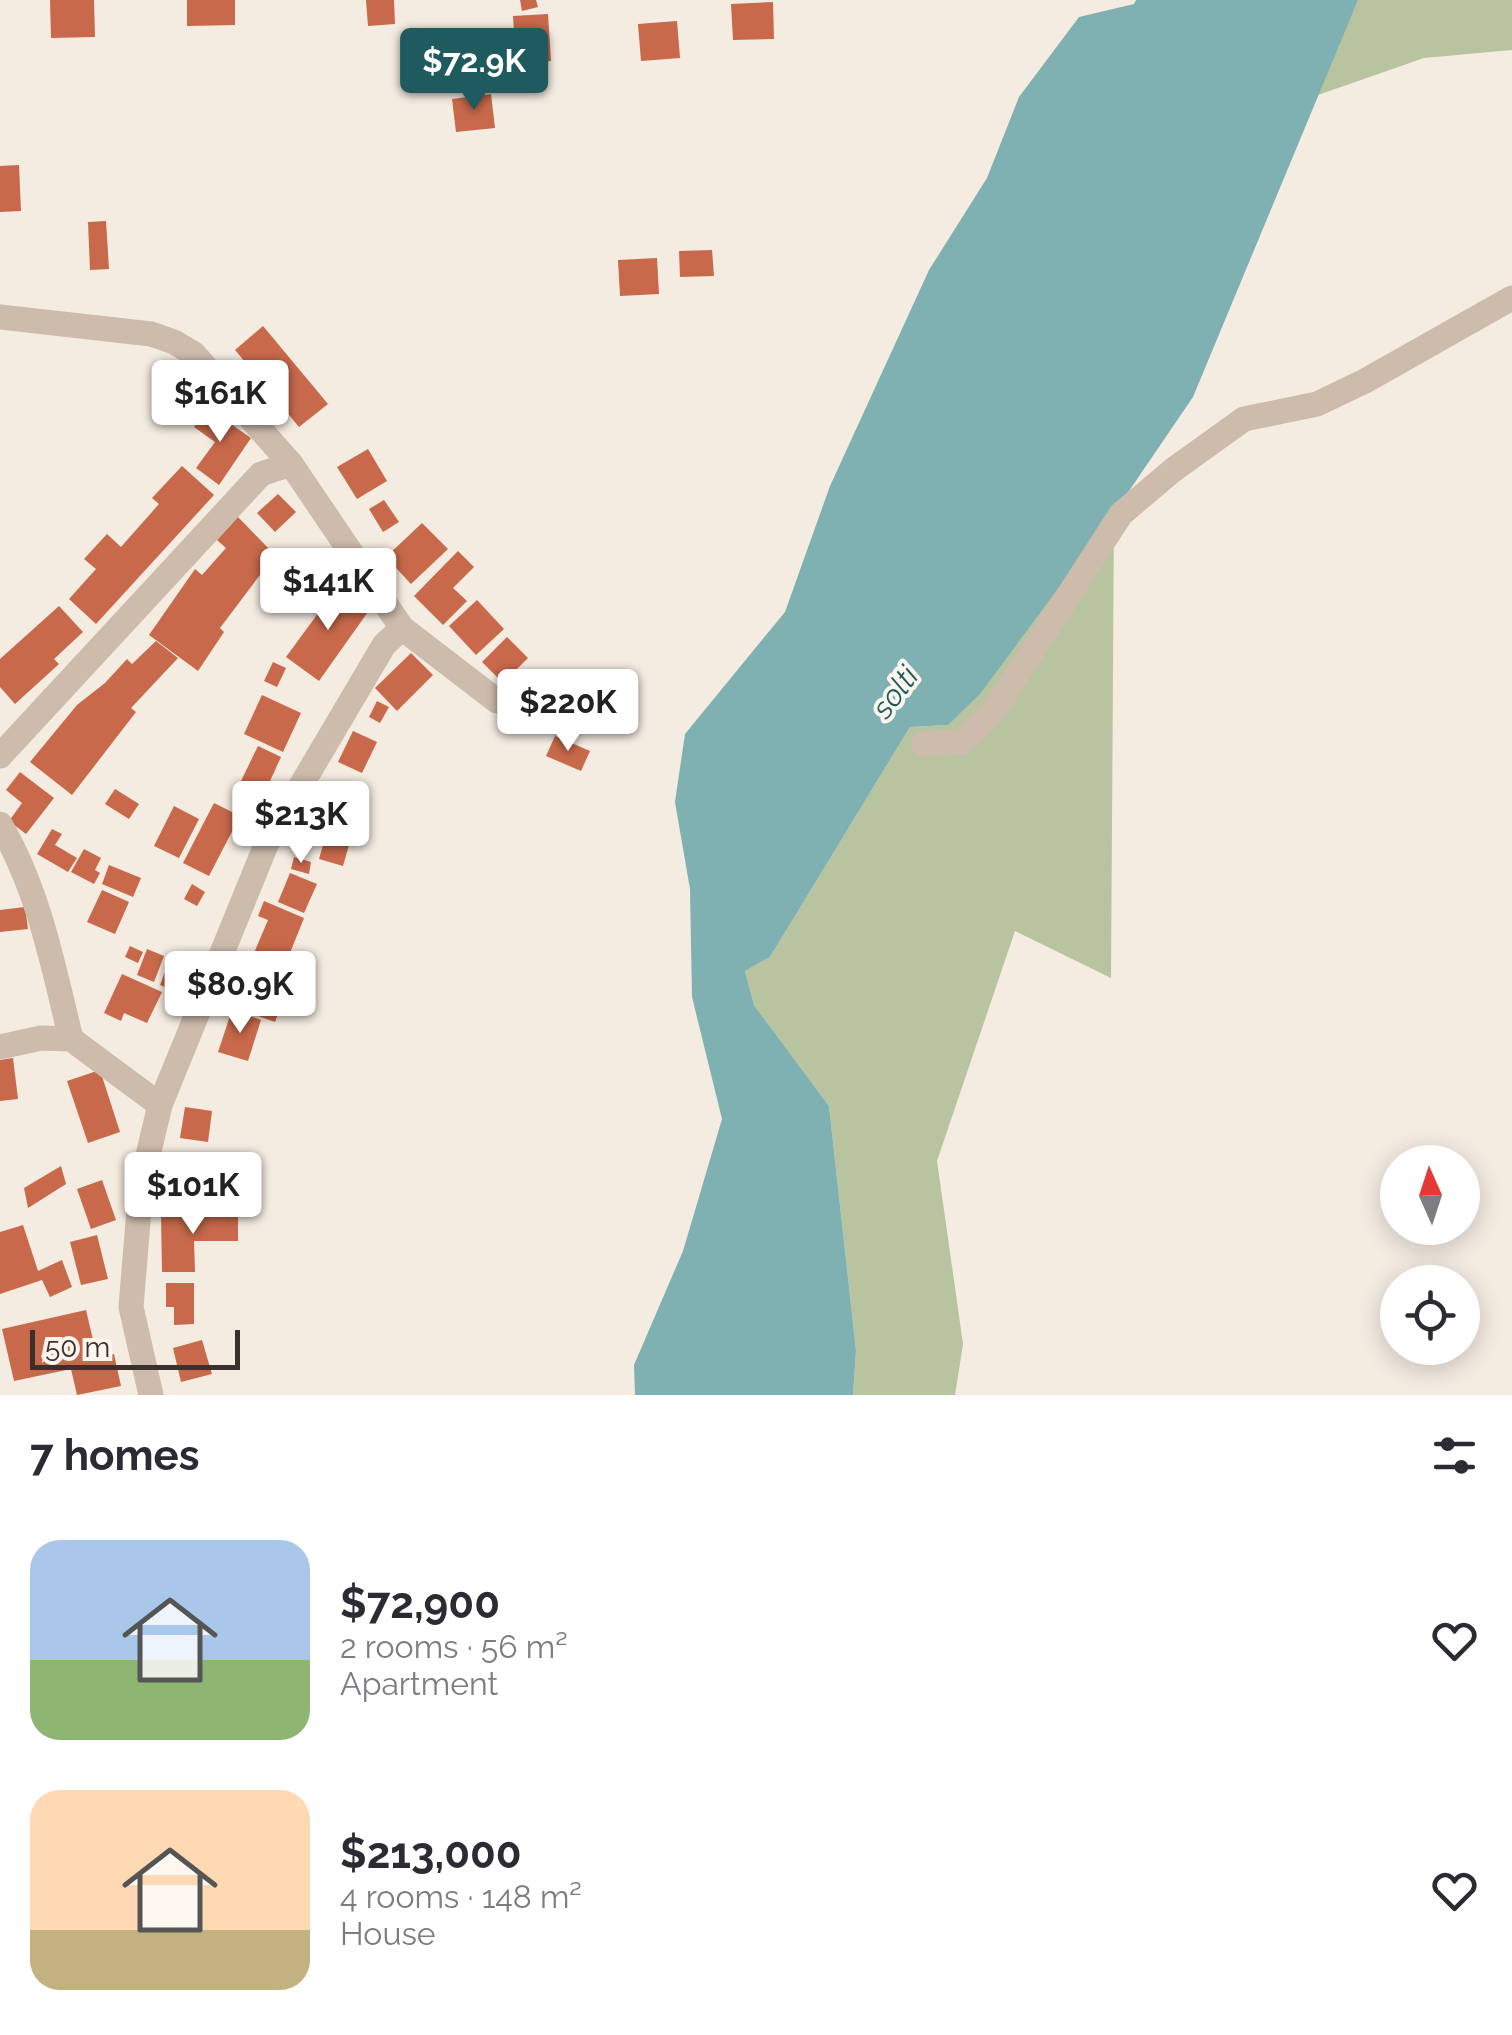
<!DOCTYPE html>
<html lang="en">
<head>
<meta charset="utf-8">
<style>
  body { margin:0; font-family:Raleway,sans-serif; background:#f2f2f3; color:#2b2b33; height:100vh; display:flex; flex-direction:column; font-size:38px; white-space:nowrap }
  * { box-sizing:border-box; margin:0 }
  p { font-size:32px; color:#7c7c81 }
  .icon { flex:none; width:55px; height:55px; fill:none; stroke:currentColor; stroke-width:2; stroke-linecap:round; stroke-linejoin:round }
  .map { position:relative; height:1395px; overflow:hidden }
  .drawer { display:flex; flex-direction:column; background:#fff; flex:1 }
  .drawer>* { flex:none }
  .needle { width:65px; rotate:357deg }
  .buttons { position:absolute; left:1380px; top:1145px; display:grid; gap:20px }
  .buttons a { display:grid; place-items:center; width:100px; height:100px; border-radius:50%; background:#fff; box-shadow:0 5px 25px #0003; font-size:50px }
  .scale { position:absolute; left:30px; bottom:25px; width:210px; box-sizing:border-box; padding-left:10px; border:5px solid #3b302b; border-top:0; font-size:28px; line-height:35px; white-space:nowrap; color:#3b302b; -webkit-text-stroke:8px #fbf5ee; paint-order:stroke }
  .price { position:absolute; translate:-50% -85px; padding:0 22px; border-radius:10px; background:#fff; color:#222; font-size:32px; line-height:65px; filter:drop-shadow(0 2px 5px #0008) }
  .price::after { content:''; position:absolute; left:50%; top:60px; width:30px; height:22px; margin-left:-15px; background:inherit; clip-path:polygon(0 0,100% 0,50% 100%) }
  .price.selected { background:#1f5a5e; color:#fff }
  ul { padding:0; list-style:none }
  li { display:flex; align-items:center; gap:30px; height:250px; padding:0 30px }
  li span { display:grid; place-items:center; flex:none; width:280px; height:200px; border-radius:30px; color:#555 }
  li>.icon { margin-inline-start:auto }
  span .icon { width:120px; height:120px; fill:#fffc; stroke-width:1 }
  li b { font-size:42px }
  h2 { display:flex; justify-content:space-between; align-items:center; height:120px; padding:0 30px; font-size:42px }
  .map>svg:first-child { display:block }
</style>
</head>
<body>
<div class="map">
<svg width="1512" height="1395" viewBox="0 0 1512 1395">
  <rect width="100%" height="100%" fill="#f4ebe1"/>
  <g fill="#b8c4a0">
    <polygon points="1358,0 1512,0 1512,50 1424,58 1315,96"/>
    <polygon points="1114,513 1111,978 1015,931 937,1161 963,1344 955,1395 853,1395 856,1350 829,1106 754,1005 745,971 770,957 910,727 948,725"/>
  </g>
  <polygon fill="#7fb0b2" points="1136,0 1358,0 1193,397 1114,513 980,694 948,725 910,727 770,957 745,971 754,1005 829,1106 856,1350 853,1395 635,1395 634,1365 683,1251 722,1119 692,997 690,889 675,802 685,734 785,612 830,486 929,270 987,178 1019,97 1079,17 1134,4"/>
  <g fill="#c8694b">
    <polygon points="50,0 94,0 95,37 51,38"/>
    <polygon points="187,0 235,0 235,25 187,26"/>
    <polygon points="366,0 394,0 395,24 368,26"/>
    <polygon points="520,0 536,0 538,7 522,11"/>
    <polygon points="773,2 774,39 733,40 731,4"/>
    <polygon points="548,14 551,61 516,63 513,16"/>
    <polygon points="677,21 680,58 641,61 638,24"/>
    <polygon points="491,94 495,128 456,132 452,99"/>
    <polygon points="19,165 21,211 0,212 0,166"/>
    <polygon points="106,221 109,269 90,270 88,222"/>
    <polygon points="712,250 714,276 680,277 679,251"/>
    <polygon points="657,258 659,294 620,296 618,260"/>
    <polygon points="263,326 328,404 299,427 235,350"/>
    <polygon points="210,405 227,417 225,420 251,438 219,485 196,468 215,442 194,427"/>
    <polygon points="368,449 387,481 357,499 337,467"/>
    <polygon points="182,466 214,495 96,624 69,599 96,569 84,559 107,534 121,547 159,504 152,498"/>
    <polygon points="278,494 296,512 275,532 257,513"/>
    <polygon points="384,500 399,522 383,532 369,509"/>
    <polygon points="238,517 275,555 220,628 224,632 198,671 149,635 195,569 202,575 226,548 217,540"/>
    <polygon points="422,523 448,549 411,584 386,557"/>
    <polygon points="458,551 474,567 453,588 467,601 443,625 414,596"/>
    <polygon points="338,586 370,609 319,681 286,657"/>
    <polygon points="477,600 504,629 476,655 449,626"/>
    <polygon points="59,606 83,632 54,659 59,664 15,704 0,687 0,659"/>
    <polygon points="507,637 528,658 503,683 482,662"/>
    <polygon points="156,641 178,658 131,708 136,712 72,795 30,762 77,705 105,683 127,659 132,664"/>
    <polygon points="411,653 433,675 397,711 375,688"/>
    <polygon points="273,662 286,668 277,687 264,681"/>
    <polygon points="262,695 301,713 283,752 244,734"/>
    <polygon points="377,701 389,707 380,723 369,717"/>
    <polygon points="353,731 377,742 362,773 338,762"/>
    <polygon points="555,736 590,751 581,771 546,756"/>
    <polygon points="258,746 281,757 265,792 241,781"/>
    <polygon points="20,772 54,798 26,834 9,821 22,803 6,790"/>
    <polygon points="330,782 368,792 358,830 320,820"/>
    <polygon points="115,789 139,804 129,819 105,804"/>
    <polygon points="214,803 240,816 209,876 183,863"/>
    <polygon points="174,806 199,819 179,858 154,846"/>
    <polygon points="52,829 62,834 55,845 77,858 68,872 37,854"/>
    <polygon points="327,831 351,838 343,866 319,859"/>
    <polygon points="84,849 101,858 95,870 100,873 94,884 71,872"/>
    <polygon points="294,857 311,862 309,874 291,869"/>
    <polygon points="109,865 141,878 133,897 102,884"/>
    <polygon points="290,873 317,884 304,913 278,902"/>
    <polygon points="192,884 205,892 197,906 184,899"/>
    <polygon points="102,890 129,902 115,934 87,922"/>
    <polygon points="264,901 304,918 282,973 251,960 268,920 258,916"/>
    <polygon points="25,907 28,929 0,932 0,910"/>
    <polygon points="130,946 143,952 138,963 125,957"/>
    <polygon points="147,949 164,956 154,982 137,975"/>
    <polygon points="170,958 186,964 175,991 160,985"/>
    <polygon points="248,965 290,980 288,986 304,993 297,1011 257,996 260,987 242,981"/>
    <polygon points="122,974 162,992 147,1023 124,1013 121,1021 104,1013"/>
    <polygon points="243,998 279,1011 275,1022 239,1009"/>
    <polygon points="232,1010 261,1020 248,1061 218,1052"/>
    <polygon points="13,1058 18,1099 0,1101 0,1060"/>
    <polygon points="100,1070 120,1132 88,1143 67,1081"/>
    <polygon points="185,1107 212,1111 208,1142 180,1138"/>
    <polygon points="61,1166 66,1184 28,1208 24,1188"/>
    <polygon points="102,1180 116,1220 91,1229 77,1189"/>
    <polygon points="238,1214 238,1241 194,1241 195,1272 162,1272 161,1215"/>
    <polygon points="23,1225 38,1271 62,1260 72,1287 50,1297 42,1280 0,1294 0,1232"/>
    <polygon points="97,1235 108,1279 81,1285 70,1242"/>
    <polygon points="166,1283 194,1283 194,1324 174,1325 174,1307 166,1307"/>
    <polygon points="86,1310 97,1357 114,1354 121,1386 77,1395 71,1369 14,1381 2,1329"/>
    <polygon points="202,1340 212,1374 181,1382 173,1348"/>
  </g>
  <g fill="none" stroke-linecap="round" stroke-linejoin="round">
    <g stroke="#cdbbac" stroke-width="25">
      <polyline points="0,317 151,334 174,342 194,354 291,464 402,628 497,701"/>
      <polyline points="924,744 962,742 994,711 1121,514 1173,470 1244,419 1317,404 1365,381 1512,298"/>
      <polyline points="0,756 261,474 291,464"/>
      <path d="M0 824C39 891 53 965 71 1039"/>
      <polyline points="0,1047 41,1038 71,1039 160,1105"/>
      <polyline points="151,1395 131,1307 141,1185 160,1105 266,845 384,645 402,628"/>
    </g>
  </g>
  <g text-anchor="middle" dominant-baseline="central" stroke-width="8" stroke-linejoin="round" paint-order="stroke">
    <g font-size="30" font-style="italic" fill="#1f5a5e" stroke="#fbf5ee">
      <text transform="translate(895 692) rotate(-53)">solti</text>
    </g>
  </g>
</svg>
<div class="buttons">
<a><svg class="needle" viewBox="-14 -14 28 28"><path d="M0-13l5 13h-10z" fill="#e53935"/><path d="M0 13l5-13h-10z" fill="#7c7c81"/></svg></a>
<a><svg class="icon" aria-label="locate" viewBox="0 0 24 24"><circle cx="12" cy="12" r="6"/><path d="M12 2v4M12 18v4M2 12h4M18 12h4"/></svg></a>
</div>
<div class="scale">50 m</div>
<b class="price selected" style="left:474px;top:113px">$72.9K</b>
<b class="price" style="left:220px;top:445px">$161K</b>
<b class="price" style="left:328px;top:633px">$141K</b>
<b class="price" style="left:568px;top:754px">$220K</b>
<b class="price" style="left:301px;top:866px">$213K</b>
<b class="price" style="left:240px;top:1036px">$80.9K</b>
<b class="price" style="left:193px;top:1237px">$101K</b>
</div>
<section class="drawer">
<h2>7 homes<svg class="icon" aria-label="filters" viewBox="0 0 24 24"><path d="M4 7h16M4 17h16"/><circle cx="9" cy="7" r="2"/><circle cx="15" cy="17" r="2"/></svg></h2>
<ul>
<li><span style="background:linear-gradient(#a9c7e8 60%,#8fb573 0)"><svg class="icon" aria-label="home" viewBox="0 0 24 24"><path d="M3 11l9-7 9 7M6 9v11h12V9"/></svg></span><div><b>$72,900</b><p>2 rooms · 56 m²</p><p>Apartment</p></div><svg class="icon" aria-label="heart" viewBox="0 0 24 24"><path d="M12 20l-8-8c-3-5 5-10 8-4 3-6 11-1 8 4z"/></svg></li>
<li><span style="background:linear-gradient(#ffd9b3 70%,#c2b280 0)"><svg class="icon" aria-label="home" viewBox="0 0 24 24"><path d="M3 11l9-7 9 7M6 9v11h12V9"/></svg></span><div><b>$213,000</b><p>4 rooms · 148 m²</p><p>House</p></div><svg class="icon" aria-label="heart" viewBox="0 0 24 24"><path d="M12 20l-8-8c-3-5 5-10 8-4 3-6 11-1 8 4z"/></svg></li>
</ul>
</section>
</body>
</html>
